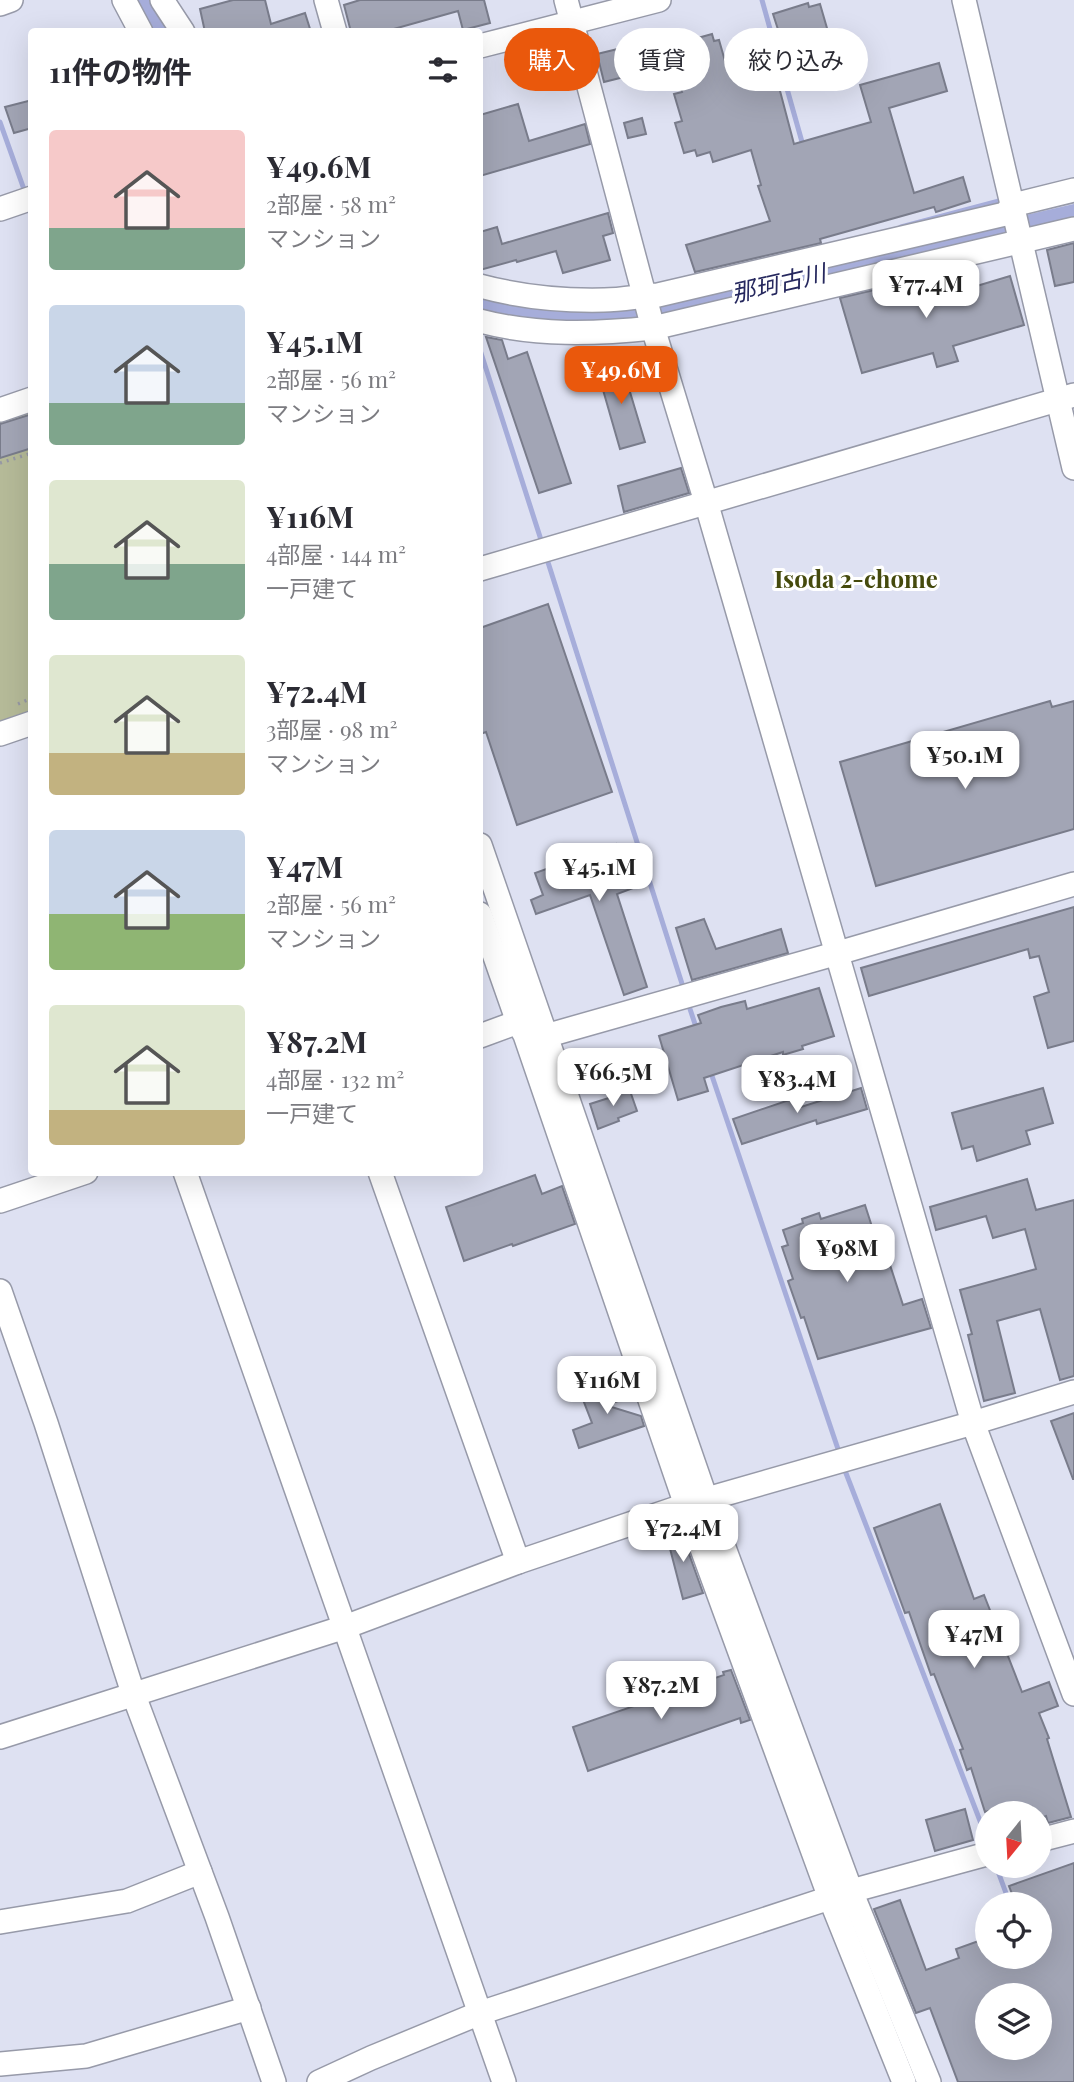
<!DOCTYPE html>
<html lang="ja">
<head>
<meta charset="utf-8">
<style>
  body { margin:0; font-family:"Playfair Display","Noto Sans JP",serif; background:#f2f2f3; color:#2b2b33; height:100vh; display:flex; flex-direction:column; font-size:26px; white-space:nowrap }
  * { box-sizing:border-box; margin:0 }
  p { font-size:23px; color:#7c7c81 }
  .icon { flex:none; width:38px; height:38px; fill:none; stroke:currentColor; stroke-width:2; stroke-linecap:round; stroke-linejoin:round }
  .map { position:relative; flex:1; overflow:hidden }
  .panel { position:absolute; left:28px; top:28px; width:455px; height:1148px; display:flex; flex-direction:column; background:#fff; border-radius:7px; box-shadow:0 7px 28px #0002 }
  .panel>* { flex:none }
  .guide { position:absolute; left:504px; top:28px; width:464px; height:63px; display:flex; gap:14px }
  .needle { width:46px; rotate:198deg }
  .tools { position:absolute; left:975px; top:1801px; display:grid; gap:14px }
  .tools a { display:grid; place-items:center; width:77px; height:77px; border-radius:50%; background:#fff; box-shadow:0 7px 28px #0002; font-size:35px }
  .price { position:absolute; translate:-50% -60px; padding:0 16px; border-radius:14px; background:#fff; color:#222; font-size:23px; line-height:46px; filter:drop-shadow(0 2px 4px #0008) }
  .price::after { content:''; position:absolute; left:50%; top:42px; width:21px; height:16px; margin-left:-10px; background:inherit; clip-path:polygon(0 0,100% 0,50% 100%) }
  .price.on { background:#ea580c; color:#fff }
  ul { padding:0; list-style:none }
  li { display:flex; align-items:center; gap:21px; height:175px; padding:0 21px }
  li span { display:grid; place-items:center; flex:none; width:196px; height:140px; border-radius:7px; color:#555 }
  li>.icon { margin-inline-start:auto }
  span .icon { width:84px; height:84px; fill:#fffc; stroke-width:1 }
  li b { font-size:30px }
  h2 { display:flex; justify-content:space-between; align-items:center; height:84px; padding:0 21px; font-size:30px }
  .tag { padding:0 24px; border-radius:32px; background:#fff; box-shadow:0 7px 28px #0002; font-size:24px; line-height:63px }
  .tag.on { background:#ea580c; color:#fff }
  .map>svg:first-child { display:block }
</style>
</head>
<body>
<div class="map">
<svg width="1074" height="2082" viewBox="0 0 1074 2082">
  <rect width="100%" height="100%" fill="#dee1f2"/>
  <polygon fill="#b5ba98" points="31,410 31,713 0,724 0,421"/>
  <g fill="#a6adda">
    <polygon points="132,0 154,0 172,31 149,31"/>
    <polygon points="1074,204 1074,226 666,320 585,330 480,314 480,292 661,299"/>
  </g>
  <g fill="none" stroke-linecap="round" stroke-linejoin="round">
    <g stroke="#a6adda" stroke-width="5">
      <polyline points="762,0 777,54"/>
      <polyline points="780,64 804,149"/>
      <polyline points="0,122 26,195"/>
      <polyline points="901,227 999,201 1001,208"/>
      <polyline points="480,350 542,543"/>
      <polyline points="546,556 684,990"/>
      <polyline points="688,1003 697,1030"/>
      <polyline points="710,1070 840,1455"/>
      <polyline points="844,1468 987,1839"/>
      <polyline points="996,1866 1010,1904"/>
    </g>
  </g>
  <g fill="#a2a5b5" stroke="#797c8b" stroke-width="2" fill-rule="evenodd">
    <polygon points="233,0 265,0 271,24 305,13 311,32 205,32 200,9"/>
    <polygon points="360,0 484,0 490,23 463,30 458,11 383,32 351,32 344,5"/>
    <polygon points="808,3 809,7 820,4 829,35 842,32 847,50 775,72 794,144 871,122 860,85 939,63 947,91 889,108 914,193 963,177 970,201 936,212 934,207 820,239 821,243 695,272 686,245 770,221 758,186 761,185 751,150 713,162 710,152 697,156 695,150 684,153 675,123 682,121 674,94 682,92 672,65 604,82 597,54 667,37 669,46 712,34 714,41 719,40 725,61 783,45 773,14"/>
    <polygon points="32,100 32,128 14,133 5,107"/>
    <polygon points="518,104 529,141 585,124 590,144 480,176 480,115"/>
    <polygon points="642,118 646,134 628,138 624,123"/>
    <polygon points="608,213 613,233 603,236 610,260 563,273 556,251 517,262 516,260 480,270 480,232 497,227 502,244"/>
    <polygon points="1074,243 1074,282 1055,286 1047,250"/>
    <polygon points="934,276 940,297 1010,276 1024,325 953,346 958,361 937,367 933,353 862,373 840,298"/>
    <polygon points="486,337 502,340 508,359 527,352 571,483 539,493"/>
    <polygon points="621,362 645,442 620,449 597,369"/>
    <polygon points="32,414 32,448 0,458 0,424"/>
    <polygon points="681,468 689,493 624,512 618,486"/>
    <polygon points="548,604 612,792 517,825 486,732 480,734 480,628"/>
    <polygon points="1050,701 1052,707 1074,701 1074,829 876,886 840,762"/>
    <polygon points="616,844 621,859 635,854 643,877 634,880 636,887 617,894 647,987 624,995 590,895 536,914 531,900 543,895 535,873"/>
    <polygon points="1074,907 1074,1041 1048,1048 1034,997 1049,992 1039,956 1030,958 1028,949 869,996 861,968"/>
    <polygon points="704,919 716,949 781,929 788,953 692,980 676,928"/>
    <polygon points="819,988 834,1036 802,1046 803,1049 783,1055 783,1052 704,1078 708,1091 678,1100 659,1036 701,1023 698,1015 721,1007 745,1001 747,1009"/>
    <polygon points="629,1088 637,1111 618,1118 619,1121 598,1129 590,1104 615,1096 615,1093"/>
    <polygon points="861,1088 867,1109 817,1124 816,1120 742,1144 733,1119 798,1097 801,1107"/>
    <polygon points="1043,1088 1053,1123 1026,1131 1030,1144 977,1161 973,1146 962,1149 952,1113"/>
    <polygon points="535,1175 542,1194 562,1186 575,1224 513,1246 512,1244 464,1261 446,1207"/>
    <polygon points="1027,1179 1036,1210 1074,1200 1074,1376 1060,1380 1040,1309 997,1321 1015,1393 984,1401 968,1335 972,1334 960,1290 1036,1269 1025,1229 993,1238 986,1216 936,1230 930,1207"/>
    <polygon points="865,1205 874,1233 879,1231 903,1305 922,1299 931,1328 818,1359 804,1317 801,1318 788,1281 793,1279 782,1247 788,1245 783,1230 803,1223 802,1219 819,1213 821,1219"/>
    <polygon points="629,1380 634,1396 605,1405 641,1416 644,1426 579,1448 573,1430 592,1423 582,1397"/>
    <polygon points="1074,1413 1074,1479 1073,1479 1051,1421"/>
    <polygon points="940,1504 974,1599 984,1595 1022,1692 1049,1682 1058,1706 1039,1713 1049,1738 1047,1739 1071,1817 1048,1823 1046,1816 1040,1818 1040,1813 1034,1813 1032,1807 1011,1813 1001,1813 999,1808 985,1812 971,1768 967,1770 960,1750 963,1749 934,1674 931,1675 909,1612 905,1613 874,1528"/>
    <polygon points="678,1523 703,1593 683,1599 666,1533 670,1532 669,1526"/>
    <polygon points="731,1670 750,1720 741,1723 740,1718 588,1771 573,1727 724,1675 723,1672"/>
    <polygon points="965,1809 973,1840 935,1851 926,1820"/>
    <path d="M1074 1863V2082H958L930 2008 916 2013 874 1909 900 1900 926 1970 959 1958 956 1949 987 1938V1956H1040V1904H1016L1009 1886ZM987 1995H1040V2048H987Z"/>
  </g>
  <g fill="none" stroke-linecap="round" stroke-linejoin="round">
    <defs>
      <g id="minor">
        <polyline points="124,0 141,32"/>
        <polyline points="162,0 183,32"/>
        <polyline points="326,0 335,32"/>
        <polyline points="566,0 653,328 706,502 973,1423 1074,1694"/>
        <polyline points="964,0 1074,468"/>
        <polyline points="0,4 11,0"/>
        <polyline points="480,46 659,0"/>
        <polyline points="0,209 32,198"/>
        <path d="M480 286C521 297 561 301 604 300 622 300 640 296 658 295L1005 214 1013 205 1074 190"/>
        <path d="M480 321C537 336 595 334 653 328L1074 229"/>
        <polyline points="0,410 32,399"/>
        <polyline points="480,569 1074,395"/>
        <polyline points="0,734 32,723"/>
        <polyline points="480,845 706,1499 851,1891 929,2082"/>
        <polyline points="480,914 518,1022 525,1035 686,1505 830,1898 904,2082"/>
        <polyline points="531,1035 556,1033 838,953 1074,884"/>
        <polyline points="480,1036 518,1022"/>
        <polyline points="185,1172 504,2082"/>
        <polyline points="380,1172 518,1562"/>
        <polyline points="0,1201 86,1172"/>
        <polyline points="0,1291 46,1423 133,1693 217,1917 274,2082"/>
        <polyline points="0,1737 345,1627 518,1562 686,1505 973,1423 1074,1392"/>
        <polyline points="1040,1840 1074,1831"/>
        <polyline points="0,1922 127,1901 200,1872"/>
        <polyline points="0,2064 86,2056 249,2008"/>
        <polyline points="319,2082 371,2058 480,2013 851,1891 987,1854"/>
      </g>
    </defs>
    <use href="#minor" stroke="#979aa9" stroke-width="26"/>
    <g stroke="#9698a4" stroke-width="3.5" stroke-dasharray="2 5" stroke-linecap="butt">
      <polyline points="0,463 32,453"/>
      <polyline points="18,704 32,698"/>
    </g>
    <use href="#minor" stroke="#fff" stroke-width="23"/>
  </g>
  <g text-anchor="middle" dominant-baseline="central" stroke-width="6" stroke-linejoin="round" paint-order="stroke">
    <g font-size="24" font-style="italic" fill="#26285e" stroke="#fff">
      <text transform="translate(778 282) rotate(-13)">那珂古川</text>
    </g>
    <g font-size="24" font-weight="bold" fill="#454a0d" stroke="#fff">
      <text x="856" y="578">Isoda 2-chome</text>
    </g>
  </g>
</svg>
<div class="tools">
<a><svg class="needle" viewBox="-14 -14 28 28"><path d="M0-13l5 13h-10z" fill="#e53935"/><path d="M0 13l5-13h-10z" fill="#7c7c81"/></svg></a>
<a><svg class="icon" aria-label="locate" viewBox="0 0 24 24"><circle cx="12" cy="12" r="6"/><path d="M12 2v4M12 18v4M2 12h4M18 12h4"/></svg></a>
<a><svg class="icon" aria-label="layers" viewBox="0 0 24 24"><path d="M12 4l9 5-9 5-9-5zM3 14l9 5 9-5"/></svg></a>
</div>
<b class="price" style="left:926px;top:320px">¥77.4M</b>
<b class="price on" style="left:621px;top:406px">¥49.6M</b>
<b class="price" style="left:965px;top:791px">¥50.1M</b>
<b class="price" style="left:599px;top:903px">¥45.1M</b>
<b class="price" style="left:613px;top:1108px">¥66.5M</b>
<b class="price" style="left:797px;top:1115px">¥83.4M</b>
<b class="price" style="left:847px;top:1284px">¥98M</b>
<b class="price" style="left:607px;top:1416px">¥116M</b>
<b class="price" style="left:683px;top:1564px">¥72.4M</b>
<b class="price" style="left:974px;top:1670px">¥47M</b>
<b class="price" style="left:661px;top:1721px">¥87.2M</b>
<div class="guide">
<a class="tag on">購入</a>
<a class="tag">賃貸</a>
<a class="tag">絞り込み</a>
</div>
<section class="panel">
<h2>11件の物件<svg class="icon" aria-label="filters" viewBox="0 0 24 24"><path d="M4 7h16M4 17h16"/><circle cx="9" cy="7" r="2"/><circle cx="15" cy="17" r="2"/></svg></h2>
<ul>
<li><span style="background:linear-gradient(#f6c9c9 70%,#7fa58c 0)"><svg class="icon" aria-label="home" viewBox="0 0 24 24"><path d="M3 11l9-7 9 7M6 9v11h12V9"/></svg></span><div><b>¥49.6M</b><p>2部屋 · 58 m²</p><p>マンション</p></div></li>
<li><span style="background:linear-gradient(#c9d6e8 70%,#7fa58c 0)"><svg class="icon" aria-label="home" viewBox="0 0 24 24"><path d="M3 11l9-7 9 7M6 9v11h12V9"/></svg></span><div><b>¥45.1M</b><p>2部屋 · 56 m²</p><p>マンション</p></div></li>
<li><span style="background:linear-gradient(#dfe7d0 60%,#7fa58c 0)"><svg class="icon" aria-label="home" viewBox="0 0 24 24"><path d="M3 11l9-7 9 7M6 9v11h12V9"/></svg></span><div><b>¥116M</b><p>4部屋 · 144 m²</p><p>一戸建て</p></div></li>
<li><span style="background:linear-gradient(#dfe7d0 70%,#c2b280 0)"><svg class="icon" aria-label="home" viewBox="0 0 24 24"><path d="M3 11l9-7 9 7M6 9v11h12V9"/></svg></span><div><b>¥72.4M</b><p>3部屋 · 98 m²</p><p>マンション</p></div></li>
<li><span style="background:linear-gradient(#c9d6e8 60%,#8fb573 0)"><svg class="icon" aria-label="home" viewBox="0 0 24 24"><path d="M3 11l9-7 9 7M6 9v11h12V9"/></svg></span><div><b>¥47M</b><p>2部屋 · 56 m²</p><p>マンション</p></div></li>
<li><span style="background:linear-gradient(#dfe7d0 75%,#c2b280 0)"><svg class="icon" aria-label="home" viewBox="0 0 24 24"><path d="M3 11l9-7 9 7M6 9v11h12V9"/></svg></span><div><b>¥87.2M</b><p>4部屋 · 132 m²</p><p>一戸建て</p></div></li>
</ul>
</section>
</div>
</body>
</html>
